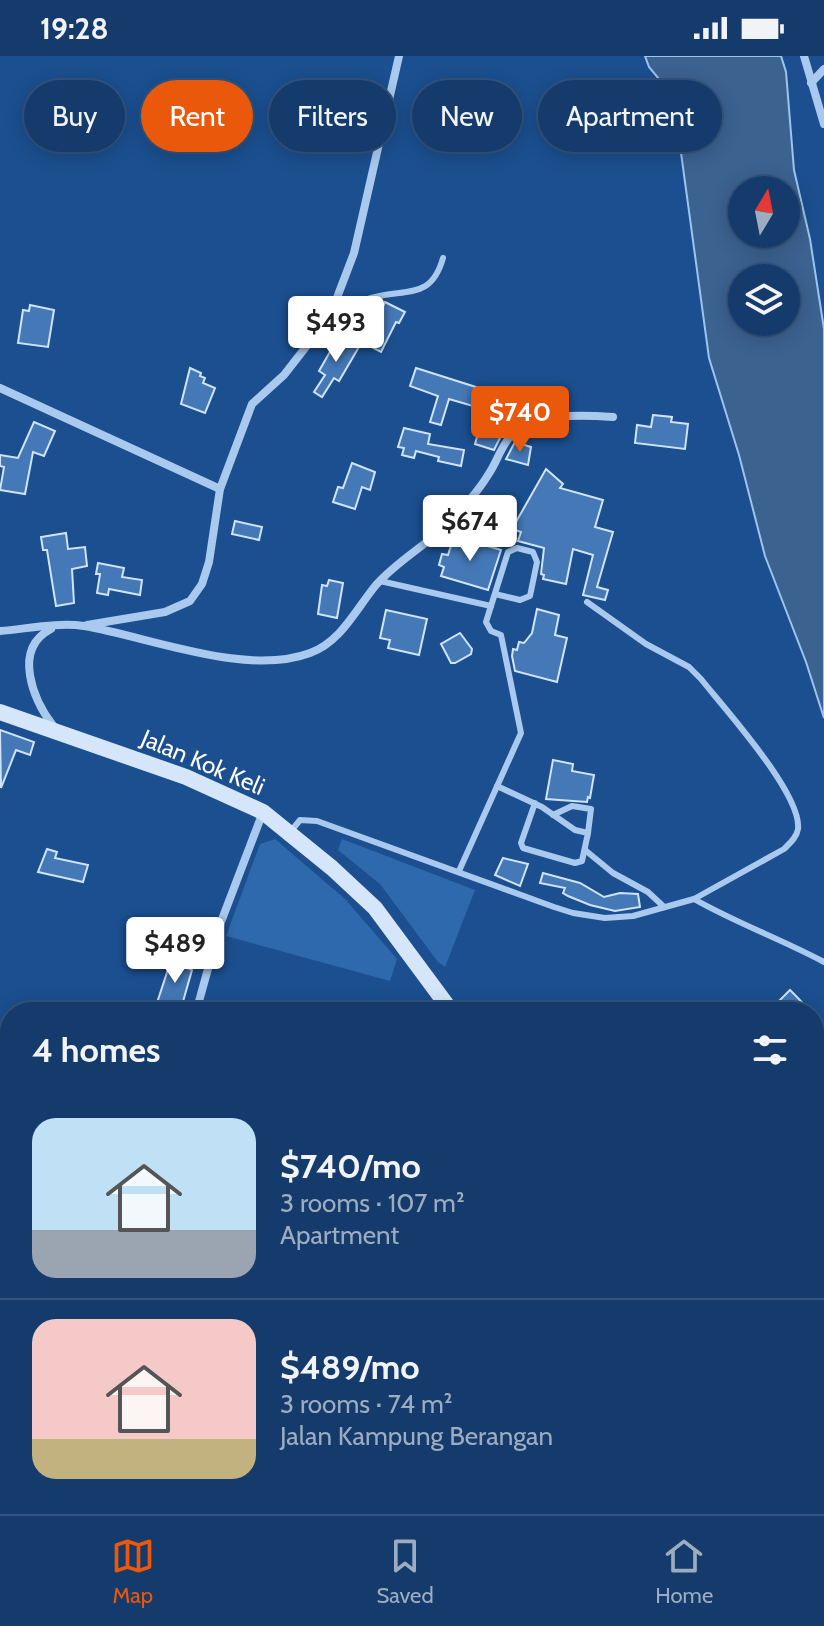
<!DOCTYPE html>
<html lang="en">
<head>
<meta charset="utf-8">
<style>
  body { margin:0; font-family:Cabin,sans-serif; background:#1d4271; color:#f1f3f6; height:100vh; display:flex; flex-direction:column; font-size:30px; white-space:nowrap }
  * { box-sizing:border-box; margin:0 }
  p { font-size:26px; color:#9dadc1 }
  .icon { flex:none; width:44px; height:44px; fill:none; stroke:currentColor; stroke-width:2; stroke-linecap:round; stroke-linejoin:round }
  .map { position:relative; flex:1; overflow:hidden }
  .panel { position:absolute; left:0px; top:946px; width:824px; height:512px; display:flex; flex-direction:column; background:#143b6b; border-radius:32px 32px 0 0; box-shadow:0 4px 20px #0003,0 0 0 2px #33557e }
  .panel>* { flex:none }
  .banner { position:absolute; left:24px; top:24px; width:776px; height:72px; display:flex; gap:16px }
  .needle { width:52px; rotate:10deg }
  .controls { position:absolute; left:728px; top:120px; display:grid; gap:16px }
  .controls a { display:grid; place-items:center; width:72px; height:72px; border-radius:50%; background:#143b6b; box-shadow:0 4px 20px #0003,0 0 0 2px #33557e; font-size:40px }
  .price { position:absolute; translate:-50% -68px; padding:0 18px; border-radius:8px; background:#fff; color:#222; font-size:26px; line-height:52px; filter:drop-shadow(0 2px 4px #0008) }
  .price::after { content:''; position:absolute; left:50%; top:48px; width:24px; height:18px; margin-left:-12px; background:inherit; clip-path:polygon(0 0,100% 0,50% 100%) }
  .price.on { background:#ea580c; color:#fff }
  ul { padding:0; list-style:none }
  li { display:flex; align-items:center; gap:24px; height:200px; padding:0 32px }
  li+li { border-top:2px solid #33557e }
  li span { display:grid; place-items:center; flex:none; width:224px; height:160px; border-radius:24px; color:#555 }
  li>.icon { margin-inline-start:auto }
  span .icon { width:96px; height:96px; fill:#fffc; stroke-width:1 }
  li b { font-size:34px }
  h2 { display:flex; justify-content:space-between; align-items:center; height:96px; padding:0 32px; font-size:34px }
  .pill { padding:0 28px; border-radius:36px; background:#143b6b; box-shadow:0 4px 20px #0003,0 0 0 2px #33557e; font-size:28px; line-height:72px }
  .pill.on { background:#ea580c; color:#fff }
  .status { display:flex; justify-content:space-between; align-items:center; height:56px; padding:0 40px; background:#143b6b; direction:ltr }
  .status svg { height:22px; fill:currentColor }
  .dock { display:flex; justify-content:space-around; align-items:center; height:112px; border-top:2px solid #33557e; background:#143b6b; font-size:22px; color:#9dadc1 }
  .dock a { display:grid; justify-items:center; gap:4px }
  .dock .on { color:#ea580c }
  .map>svg:first-child { display:block }
</style>
</head>
<body>
<div class="status"><b>19:28</b><svg viewBox="0 0 49 12"><path d="M0 12V9h3v3zM5 12V6h3v6zM10 12V3h3v9zM15 12V0h3v12zM26 1h20v11H26zM47 4h2v5h-2z"/></svg></div>
<div class="map">
<svg width="824" height="1458" viewBox="0 0 824 1458">
  <rect width="100%" height="100%" fill="#1b4f8f"/>
  <g fill="#2e69ad">
    <polygon points="275,783 345,843 397,903 390,925 226,880 260,788"/>
    <polygon points="342,783 475,834 445,911 438,906 380,828 338,794"/>
  </g>
  <path fill="#3c6290" stroke="#9cc4f0" stroke-width="2" fill-rule="evenodd" d="M645 0H781L786 16 794 114 810 183 824 273V662L806 606 765 500 739 399 709 302 676 60 664 29 649 11ZM742 134H786V178H742ZM742 222H786V266H742Z"/>
  <g fill="#4478b7" stroke="#cfe3fa" stroke-width="2">
    <polygon points="385,246 405,256 399,267 396,266 381,296 356,283 372,253 380,257"/>
    <polygon points="30,249 54,254 48,291 18,287 23,254 29,255"/>
    <polygon points="339,280 359,291 339,325 334,322 322,341 314,336 325,319 319,315"/>
    <polygon points="190,312 201,317 200,320 205,322 203,327 215,332 205,357 181,348"/>
    <polygon points="416,312 479,332 473,350 449,343 441,369 430,366 438,340 410,330"/>
    <polygon points="653,359 672,361 671,366 688,368 685,393 635,387 637,369 651,371"/>
    <polygon points="482,363 503,369 500,382 494,394 475,388"/>
    <polygon points="34,366 55,375 44,400 33,396 25,438 0,434 4,411 0,410 0,399 18,402"/>
    <polygon points="404,372 430,378 428,388 464,394 461,410 438,405 439,401 416,395 414,402 402,399 404,392 398,391"/>
    <polygon points="515,386 531,391 528,409 506,403"/>
    <polygon points="352,407 375,416 370,434 362,431 355,453 333,446 338,431 343,432"/>
    <polygon points="546,413 563,428 560,432 603,444 595,471 613,476 597,531 608,534 605,544 583,539 593,499 573,493 566,528 543,523 544,519 541,518 544,492 518,485 521,476 512,473"/>
    <polygon points="491,451 515,458 511,473 486,466"/>
    <polygon points="235,465 262,471 259,484 232,478"/>
    <polygon points="66,477 68,493 85,491 87,510 72,513 74,547 56,550 47,494 43,494 41,481"/>
    <polygon points="454,480 501,494 488,534 441,520 444,511 439,509 442,498 448,499"/>
    <polygon points="98,507 124,512 122,521 142,524 140,539 109,533 108,539 97,537 100,518 96,518"/>
    <polygon points="329,524 343,527 337,562 318,558 322,529 327,530"/>
    <polygon points="537,553 559,559 555,579 567,582 557,626 515,615 512,600 513,593 517,594 519,586 524,587 532,577"/>
    <polygon points="386,554 427,563 419,599 388,592 390,584 380,582"/>
    <polygon points="460,577 472,593 471,598 455,607 451,607 441,588"/>
    <polygon points="0,674 34,686 30,699 16,694 1,732"/>
    <polygon points="553,704 573,708 572,715 594,719 590,742 588,741 587,746 546,743"/>
    <polygon points="47,793 57,796 55,802 88,809 83,826 38,816"/>
    <polygon points="503,802 528,808 520,830 495,819"/>
    <polygon points="543,817 580,827 604,841 620,837 638,838 640,851 615,855 590,849 568,840 563,837 565,832 540,827"/>
    <polygon points="174,895 191,900 187,912 192,914 180,956 154,956"/>
    <polygon points="790,934 796,940 811,956 790,956 779,945"/>
  </g>
  <g fill="none" stroke-linecap="round" stroke-linejoin="round">
    <g stroke="#a9c9ee" stroke-width="6">
      <path d="M330 260C343 254 357 246 371 242 405 232 431 245 443 202"/>
      <polyline points="380,525 491,550 508,496 517,492 533,496 537,506 530,540 520,544 495,538"/>
      <polyline points="497,730 542,751 575,774 588,777 582,805 575,807 523,792 521,787 535,747"/>
      <polyline points="553,759 572,750 591,753 588,777"/>
      <path d="M291 775 300 764 317 765 554 851 573 857 605 862 633 860 694 843 784 793C790 787 797 781 798 773 802 738 724 652 701 623L689 611 646 588 587 546"/>
      <polyline points="585,794 613,817 648,836 663,850"/>
      <polyline points="459,815 521,677 501,579 491,575 486,566 491,550"/>
      <path d="M694 843C736 867 781 883 824 906"/>
    </g>
    <g stroke="#a9c9ee" stroke-width="8">
      <polyline points="804,0 824,68"/>
      <polyline points="811,27 824,13"/>
      <polyline points="0,332 220,433"/>
      <polyline points="87,569 165,556 190,545 202,528 209,506 220,433 252,348 284,319 330,260 354,197 399,0"/>
      <path d="M51 573C12 593 33 644 54 671"/>
      <path d="M0 575C26 573 58 566 84 570 150 581 246 621 310 597 341 586 356 553 376 529 398 504 427 489 450 466 463 452 478 436 488 419 496 408 500 393 509 382 532 356 582 359 613 361"/>
      <polyline points="196,956 221,866 263,756"/>
      <polyline points="5,1458 12,1448"/>
    </g>
    <g stroke="#d6e6fa" stroke-width="16">
      <polyline points="0,656 186,721 263,756 332,812 375,852 452,956"/>
      <polyline points="814,1236 824,1238"/>
    </g>
  </g>
  <g text-anchor="middle" dominant-baseline="central" stroke-width="6" stroke-linejoin="round" paint-order="stroke">
    <g font-size="24" fill="#fff" stroke="#1b4f8f">
      <text transform="translate(203 706) rotate(23)">Jalan Kok Keli</text>
    </g>
  </g>
</svg>
<div class="controls">
<a><svg class="needle" viewBox="-14 -14 28 28"><path d="M0-13l5 13h-10z" fill="#e53935"/><path d="M0 13l5-13h-10z" fill="#9dadc1"/></svg></a>
<a><svg class="icon" aria-label="layers" viewBox="0 0 24 24"><path d="M12 4l9 5-9 5-9-5zM3 14l9 5 9-5"/></svg></a>
</div>
<b class="price" style="left:336px;top:308px">$493</b>
<b class="price on" style="left:520px;top:398px">$740</b>
<b class="price" style="left:470px;top:507px">$674</b>
<b class="price" style="left:175px;top:929px">$489</b>
<div class="banner">
<a class="pill">Buy</a>
<a class="pill on">Rent</a>
<a class="pill">Filters</a>
<a class="pill">New</a>
<a class="pill">Apartment</a>
</div>
<section class="panel">
<h2>4 homes<svg class="icon" aria-label="filters" viewBox="0 0 24 24"><path d="M4 7h16M4 17h16"/><circle cx="9" cy="7" r="2"/><circle cx="15" cy="17" r="2"/></svg></h2>
<ul>
<li><span style="background:linear-gradient(#bfe0f5 70%,#9aa5b1 0)"><svg class="icon" aria-label="home" viewBox="0 0 24 24"><path d="M3 11l9-7 9 7M6 9v11h12V9"/></svg></span><div><b>$740/mo</b><p>3 rooms · 107 m²</p><p>Apartment</p></div></li>
<li><span style="background:linear-gradient(#f6c9c9 75%,#c2b280 0)"><svg class="icon" aria-label="home" viewBox="0 0 24 24"><path d="M3 11l9-7 9 7M6 9v11h12V9"/></svg></span><div><b>$489/mo</b><p>3 rooms · 74 m²</p><p>Jalan Kampung Berangan</p></div></li>
</ul>
</section>
</div>
<nav class="dock">
<a class="on"><svg class="icon" aria-label="map" viewBox="0 0 24 24"><path d="M3 6l6-2 6 2 6-2v14l-6 2-6-2-6 2zM9 4v14M15 6v14"/></svg>Map</a>
<a><svg class="icon" aria-label="saved" viewBox="0 0 24 24"><path d="M7 4h10v16l-5-4-5 4z"/></svg>Saved</a>
<a><svg class="icon" aria-label="home" viewBox="0 0 24 24"><path d="M3 11l9-7 9 7M6 9v11h12V9"/></svg>Home</a>
</nav>
</body>
</html>
